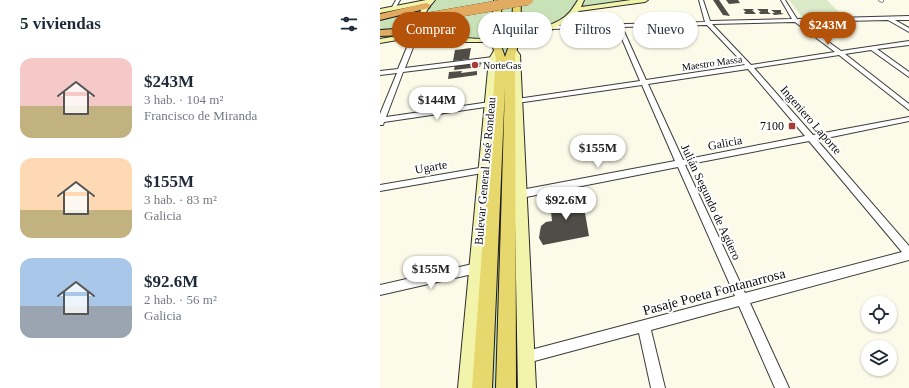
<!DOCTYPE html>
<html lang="es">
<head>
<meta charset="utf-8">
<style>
  body { margin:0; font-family:"Times New Roman",serif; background:#f6f6f7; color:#1f2937; height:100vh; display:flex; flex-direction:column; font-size:15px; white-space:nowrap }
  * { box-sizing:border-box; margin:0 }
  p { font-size:13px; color:#747a83 }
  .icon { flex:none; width:22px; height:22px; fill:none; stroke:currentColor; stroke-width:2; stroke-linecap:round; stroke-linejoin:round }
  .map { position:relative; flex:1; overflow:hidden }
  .details { display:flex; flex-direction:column; background:#fff; width:380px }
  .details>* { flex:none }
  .guide { position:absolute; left:12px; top:12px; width:380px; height:36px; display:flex; gap:8px }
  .controls { position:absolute; left:481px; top:296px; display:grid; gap:8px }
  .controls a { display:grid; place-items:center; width:36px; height:36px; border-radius:50%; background:#fff; box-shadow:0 1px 3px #0004; font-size:20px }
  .price { position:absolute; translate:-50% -34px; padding:0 9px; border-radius:14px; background:#fff; color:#222; font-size:13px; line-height:26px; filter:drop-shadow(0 1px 2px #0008) }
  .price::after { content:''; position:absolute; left:50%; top:24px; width:12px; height:9px; margin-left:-6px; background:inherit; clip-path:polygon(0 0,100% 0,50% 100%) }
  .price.on { background:#b45309; color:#fff }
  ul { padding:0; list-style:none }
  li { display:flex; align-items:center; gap:12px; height:100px; padding:0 20px }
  li span { display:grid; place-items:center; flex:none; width:112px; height:80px; border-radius:12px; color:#555 }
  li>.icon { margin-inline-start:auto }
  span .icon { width:48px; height:48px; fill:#fffc; stroke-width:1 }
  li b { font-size:17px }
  h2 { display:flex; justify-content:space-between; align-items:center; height:48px; padding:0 20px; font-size:17px }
  .pill { padding:0 14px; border-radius:18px; background:#fff; box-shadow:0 1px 3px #0004; font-size:14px; line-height:36px }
  .pill.on { background:#b45309; color:#fff }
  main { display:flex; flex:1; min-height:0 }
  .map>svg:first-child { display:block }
</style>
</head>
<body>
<main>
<section class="details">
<h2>5 viviendas<svg class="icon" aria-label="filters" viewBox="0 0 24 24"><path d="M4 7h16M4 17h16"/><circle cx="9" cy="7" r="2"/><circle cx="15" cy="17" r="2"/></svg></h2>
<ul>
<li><span style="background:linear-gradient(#f6c9c9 60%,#c2b280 0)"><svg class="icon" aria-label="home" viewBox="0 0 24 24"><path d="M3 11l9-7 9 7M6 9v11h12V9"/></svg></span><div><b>$243M</b><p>3 hab. · 104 m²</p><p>Francisco de Miranda</p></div></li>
<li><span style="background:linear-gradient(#ffd9b3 65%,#c2b280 0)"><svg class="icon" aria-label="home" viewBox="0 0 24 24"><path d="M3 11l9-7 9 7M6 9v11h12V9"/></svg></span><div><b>$155M</b><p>3 hab. · 83 m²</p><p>Galicia</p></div></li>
<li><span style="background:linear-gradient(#a9c7e8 60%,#9aa5b1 0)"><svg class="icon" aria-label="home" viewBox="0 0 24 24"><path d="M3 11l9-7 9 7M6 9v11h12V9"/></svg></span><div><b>$92.6M</b><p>2 hab. · 56 m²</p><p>Galicia</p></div></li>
</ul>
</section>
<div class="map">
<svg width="529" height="388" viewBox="0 0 529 388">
  <rect width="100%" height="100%" fill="#fcfbe9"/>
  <g fill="#c8e1b7">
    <polygon points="52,0 118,0 115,39 136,37 137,0 265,0 198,9 180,23 136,37 147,388 87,388 118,51 115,40 99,40 59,34 0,41 0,11"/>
    <polygon points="132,0 133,33 130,36 119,37 120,7"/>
  </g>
  <polygon fill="#daeac8" points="409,0 447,0 463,16 422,17"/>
  <g fill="#504c47">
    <polygon points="333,0 339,0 350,16 343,15"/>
    <polygon points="346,0 358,0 360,3 349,4"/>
    <polygon points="363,9 373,9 374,10 372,10 376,14 365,14 364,12 366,12"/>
    <polygon points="377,9 388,9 388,12 391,14 380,14 379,12 381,12"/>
    <polygon points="391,10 401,10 401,13 404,14 394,15 392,13 395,13"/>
    <polygon points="91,48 89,59 73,61 75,50"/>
    <polygon points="101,62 100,67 74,70 75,65"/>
    <polygon points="82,71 81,73 97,71 97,75 68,79 69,72"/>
    <polygon points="201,190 209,236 163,245 159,238 160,231 161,226 166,222 172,221 170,203 189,198 189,192"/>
  </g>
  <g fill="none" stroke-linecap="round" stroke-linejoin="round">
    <defs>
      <polyline id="service" points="500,0 502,1"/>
      <g id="minor">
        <polygon points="16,0 20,0 15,9 11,9"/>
        <path d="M319 0H323L330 21 412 19 401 0H405L417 19 529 16V20H515L529 28V32L508 20 421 22 461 51 529 41V45L497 49 529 72V77L491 50 465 54 529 104V110L459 55 374 68 433 135 529 117V121L437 140 529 246V260L370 303 409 388H395L359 306 271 330 285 388H271L259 333 147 363 143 361 141 357 143 353 147 351 355 296 298 167 141 198 138 197 136 194 138 191 141 190 295 161 262 85 137 103 134 101 137 99 260 81 237 27 171 29 168 27 169 26 325 22ZM415 22 455 52 371 65 332 24ZM327 25 365 65 266 80 242 27ZM368 69 425 136 303 160 268 84ZM429 141 522 252 365 293 305 165Z"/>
        <polygon points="35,33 38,35 25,68 113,57 116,59 113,61 23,72 6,117 110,102 112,102 112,106 4,122 3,125 0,125 0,114 17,73 0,75 0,71 18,69 32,35"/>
        <polygon points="105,167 108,168 109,170 108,172 0,191 0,185"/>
        <polygon points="97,263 101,264 102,268 101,272 97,273 0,295 0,285"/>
      </g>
      <g id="secondary">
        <path d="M46 0H55C51 5 44 11 46 18 47 25 53 28 58 30 90 47 150 37 180 20 189 15 193 8 198 0H204L201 7 251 0H268L265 2 199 11 186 22 171 30 133 40 115 42H86L59 36 35 37 0 43V39L35 33 50 32C38 26 36 14 45 4L0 13V9Z"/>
        <polygon points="129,48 135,48 140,55 156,388 138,388 132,55 128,50"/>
        <polygon points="115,49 121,49 122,51 117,59 96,388 78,388 109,59"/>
      </g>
      <polygon id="primary" points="114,0 122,0 119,40 125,57 132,37 133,0 141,0 140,37 135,56 136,388 116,388 125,86 112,388 92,388 116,58 111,40"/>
      <g id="motorway">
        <polygon points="46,3 49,4 50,6 49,8 0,20 0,14"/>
        <polygon points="30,28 54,28 59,31 54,34 0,36 0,30"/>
      </g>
    </defs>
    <use href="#service" stroke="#3c3c3c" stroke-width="3.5"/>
    <use href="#minor" stroke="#3c3c3c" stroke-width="2"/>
    <use href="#secondary" stroke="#2b2b2b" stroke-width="2"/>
    <use href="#primary" stroke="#1a1a1a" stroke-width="2"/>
    <use href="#motorway" stroke="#1a1a1a" stroke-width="2"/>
    <use href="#service" stroke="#fff" stroke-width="2.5"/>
    <use href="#minor" fill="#fff" fill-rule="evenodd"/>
    <use href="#secondary" fill="#f3f4ab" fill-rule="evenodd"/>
    <use href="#primary" fill="#e7d86e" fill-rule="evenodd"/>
    <use href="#motorway" fill="#e1ac61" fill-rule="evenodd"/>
    <defs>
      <polyline id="motorway-bridge" points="28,21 148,0"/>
    </defs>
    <use href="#motorway-bridge" stroke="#1a1a1a" stroke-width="10" stroke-linecap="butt"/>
    <use href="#motorway-bridge" stroke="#e1ac61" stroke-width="10"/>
  </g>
  <g fill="#a63d34" stroke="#fff" stroke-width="1.5">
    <circle cx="95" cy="65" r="4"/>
    <rect x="408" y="122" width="8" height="8" rx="2"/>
  </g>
  <g text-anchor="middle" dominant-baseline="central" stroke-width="4" stroke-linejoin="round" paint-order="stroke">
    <g font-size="10" fill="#090909" stroke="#fff">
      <text transform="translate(332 63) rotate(-8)">Maestro Massa</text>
    </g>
    <g font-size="10" fill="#090909" stroke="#fff" text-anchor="start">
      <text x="103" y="65">NorteGas</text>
    </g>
    <g font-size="12" fill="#090909" stroke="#fff">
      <text transform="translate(431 120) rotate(49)">Ingeniero Laporte</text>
      <text transform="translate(345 143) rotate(-11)">Galicia</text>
      <text transform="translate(51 167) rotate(-10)">Ugarte</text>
      <text transform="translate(105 171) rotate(-85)">Bulevar General José Rondeau</text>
      <text transform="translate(331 202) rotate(65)">Julián Segundo de Agüero</text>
    </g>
    <g font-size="12" fill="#090909" stroke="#fff" text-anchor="end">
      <text x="404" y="126">7100</text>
    </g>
    <g font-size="14" fill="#090909" stroke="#fff">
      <text transform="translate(334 292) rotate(-15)">Pasaje Poeta Fontanarrosa</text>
    </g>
  </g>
</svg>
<div class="controls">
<a><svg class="icon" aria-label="locate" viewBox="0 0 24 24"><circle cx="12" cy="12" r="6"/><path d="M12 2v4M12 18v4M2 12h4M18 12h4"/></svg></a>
<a><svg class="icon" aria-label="layers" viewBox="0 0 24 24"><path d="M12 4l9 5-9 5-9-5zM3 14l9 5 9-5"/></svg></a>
</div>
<b class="price on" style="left:448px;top:46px">$243M</b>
<b class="price" style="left:57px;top:121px">$144M</b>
<b class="price" style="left:218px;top:169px">$155M</b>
<b class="price" style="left:186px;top:221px">$92.6M</b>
<b class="price" style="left:51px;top:290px">$155M</b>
<div class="guide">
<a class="pill on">Comprar</a>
<a class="pill">Alquilar</a>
<a class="pill">Filtros</a>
<a class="pill">Nuevo</a>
</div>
</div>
</main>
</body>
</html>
